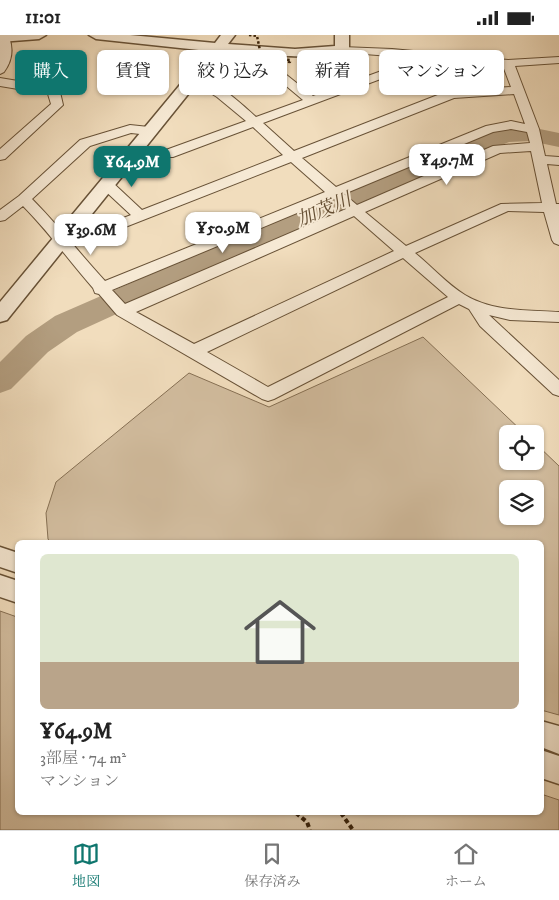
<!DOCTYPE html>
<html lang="ja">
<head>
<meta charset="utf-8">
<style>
  body { margin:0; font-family:"IM FELL DW Pica","Noto Serif JP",serif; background:#f2f2f2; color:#222; height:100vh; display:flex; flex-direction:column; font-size:19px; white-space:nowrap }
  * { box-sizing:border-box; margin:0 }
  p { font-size:16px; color:#767676 }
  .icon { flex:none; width:28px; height:28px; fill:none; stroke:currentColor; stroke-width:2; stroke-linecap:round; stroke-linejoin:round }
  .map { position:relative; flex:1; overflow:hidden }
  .side { position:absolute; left:15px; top:505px; width:529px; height:275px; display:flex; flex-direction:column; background:#fff; border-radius:8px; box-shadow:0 1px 4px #0004 }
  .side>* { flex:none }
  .top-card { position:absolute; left:15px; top:15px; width:530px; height:45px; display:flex; gap:10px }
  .tools { position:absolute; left:499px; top:390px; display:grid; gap:10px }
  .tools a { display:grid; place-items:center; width:45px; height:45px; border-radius:8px; background:#fff; box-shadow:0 1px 4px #0004; font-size:25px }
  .price { position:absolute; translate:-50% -42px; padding:0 11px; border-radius:10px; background:#fff; color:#222; font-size:16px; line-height:32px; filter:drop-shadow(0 1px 2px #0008) }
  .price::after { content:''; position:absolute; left:50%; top:30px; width:15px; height:11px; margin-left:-8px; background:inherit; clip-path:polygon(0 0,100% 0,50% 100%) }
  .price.selected { background:#0f766e; color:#fff }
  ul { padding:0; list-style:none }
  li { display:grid; align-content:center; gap:10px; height:265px; padding:0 25px }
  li+li { border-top:1px solid #e0e0e0 }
  li span { display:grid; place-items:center; height:155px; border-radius:8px; color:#555 }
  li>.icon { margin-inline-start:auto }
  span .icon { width:90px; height:90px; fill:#fffc; stroke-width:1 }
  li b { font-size:21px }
  .tag { padding:0 18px; border-radius:8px; background:#fff; box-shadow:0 1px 4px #0004; font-size:18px; line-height:45px }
  .tag.selected { background:#0f766e; color:#fff }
  .status { display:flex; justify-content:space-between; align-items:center; height:35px; padding:0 25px; background:#fff; direction:ltr }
  .status svg { height:14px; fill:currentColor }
  .menu { display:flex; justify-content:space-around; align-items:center; height:70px; border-top:1px solid #e0e0e0; background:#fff; font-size:14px; color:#767676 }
  .menu a { display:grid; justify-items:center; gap:2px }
  .menu .selected { color:#0f766e }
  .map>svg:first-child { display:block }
</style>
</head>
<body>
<div class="status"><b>11:01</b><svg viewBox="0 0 49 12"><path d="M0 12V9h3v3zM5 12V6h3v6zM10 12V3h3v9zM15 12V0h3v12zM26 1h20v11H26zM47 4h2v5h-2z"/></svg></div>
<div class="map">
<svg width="559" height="795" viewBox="0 0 559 795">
  <rect width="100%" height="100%" fill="#f1ddbd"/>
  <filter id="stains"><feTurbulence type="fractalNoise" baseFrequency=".004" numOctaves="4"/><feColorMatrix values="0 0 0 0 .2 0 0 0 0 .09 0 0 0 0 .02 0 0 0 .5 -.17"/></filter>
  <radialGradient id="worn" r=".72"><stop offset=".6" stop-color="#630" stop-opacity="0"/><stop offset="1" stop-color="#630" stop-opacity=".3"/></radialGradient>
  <g fill="#d2bd9f" stroke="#867054" fill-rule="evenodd">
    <path d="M423 302 525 399H508V426H535V408L559 431V680L541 675V508H51L48 504 46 478 56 447 189 338 269 372ZM508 454H535V481H508Z"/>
    <polygon points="0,576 17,582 18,778 541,778 541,759 559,765 559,795 0,795"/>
  </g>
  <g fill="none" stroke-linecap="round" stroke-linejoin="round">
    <polygon fill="#b39e80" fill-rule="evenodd" points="530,92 559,98 559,112 530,106 509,107 344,175 77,297 48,317 11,354 0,358 0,327 26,301 55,281 326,163 496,95"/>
    <defs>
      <g id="minor">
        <path d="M0 0H8C14 13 12 26 4 37L0 39Z"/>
        <path d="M342 12 392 14 508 25 559 22V28L515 31 539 94 545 121 559 122V130L547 129 556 169H559V210L554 208 552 205 544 177 508 176 415 218C431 231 447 249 465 260 493 277 528 275 559 277V287L510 285 489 280 559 345V361L553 359 480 291 469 274 459 269 274 364 268 366 262 364 117 280 99 259 95 258 93 253C69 226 49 197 23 171L5 185 0 186V175L19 161 80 105 130 90 149 92 155 96 149 100 131 98 90 111 32 164C58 190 80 219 105 246L325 157 291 127 110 198H100L98 195 100 192 131 180 102 153 100 150 102 147H112L142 175 283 120 253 92 173 122H163L161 119 163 116 246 86 217 62 191 46 189 43 191 40C207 37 244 71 256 82L303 65 266 34 264 32 266 30H274L313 61 417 23 338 17 336 15ZM434 24 503 31 511 52 448 56 294 116 263 88ZM514 59 525 89 511 86 486 91 336 152 302 123 454 63ZM511 94 527 97 530 108 493 111 357 170 344 159 493 97ZM531 116 542 168 501 169 406 211 365 177 500 118ZM333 163 346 174 125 269 112 255ZM354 181 394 216 194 309 136 277ZM403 223 448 262 268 352 207 317Z"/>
        <polygon points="0,43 54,52 60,57 63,70 5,124 0,125 0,114 51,69 48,59 0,51"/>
      </g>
      <g id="tertiary">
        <polygon points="0,0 46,0 39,4 0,7"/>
        <path d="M89 0H130L215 8 221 0H235L228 9 295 14 335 11V0H349V15C339 28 242 18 222 17L7 285 0 287V267L208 16 96 4Z"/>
        <polygon points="0,512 18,518 18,538 0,532"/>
        <polygon points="0,540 18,546 18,568 0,562"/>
        <polygon points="541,686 559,691 559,719 541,712"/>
        <polygon points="541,715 559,721 559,749 541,743"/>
      </g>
    </defs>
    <use href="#minor" stroke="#685237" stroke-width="2"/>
    <use href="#tertiary" stroke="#685237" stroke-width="3"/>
    <g stroke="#3a230a" stroke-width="4" stroke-dasharray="4.5 3" stroke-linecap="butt">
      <polyline points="296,778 307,787 310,795"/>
      <polyline points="341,778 353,795"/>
    </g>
    <use href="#minor" fill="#f6e9d4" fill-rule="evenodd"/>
    <use href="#tertiary" fill="#f6e9d4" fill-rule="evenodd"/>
    <polyline stroke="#3a230a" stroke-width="2.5" stroke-dasharray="2.5 2" stroke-linecap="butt" points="249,0 257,1 262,25 290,27 290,25 272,23"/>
  </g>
  <g text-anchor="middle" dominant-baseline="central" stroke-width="4" stroke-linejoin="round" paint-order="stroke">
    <g font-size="19" font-style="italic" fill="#644e33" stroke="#f6e9d4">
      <text transform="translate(324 175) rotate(-23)">加茂川</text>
    </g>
  </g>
  <rect width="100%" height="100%" filter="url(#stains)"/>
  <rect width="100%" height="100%" fill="url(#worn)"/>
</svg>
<div class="tools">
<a><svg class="icon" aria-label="locate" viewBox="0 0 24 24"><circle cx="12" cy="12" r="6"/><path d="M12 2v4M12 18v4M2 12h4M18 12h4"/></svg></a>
<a><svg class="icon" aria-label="layers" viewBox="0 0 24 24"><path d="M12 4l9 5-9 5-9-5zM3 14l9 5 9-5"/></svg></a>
</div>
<b class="price" style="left:447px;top:151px">¥49.7M</b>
<b class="price selected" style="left:132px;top:153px">¥64.9M</b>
<b class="price" style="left:223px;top:219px">¥50.9M</b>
<b class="price" style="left:91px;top:221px">¥39.6M</b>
<div class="top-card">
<a class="tag selected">購入</a>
<a class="tag">賃貸</a>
<a class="tag">絞り込み</a>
<a class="tag">新着</a>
<a class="tag">マンション</a>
</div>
<section class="side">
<ul>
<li><span style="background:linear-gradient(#dfe7d0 70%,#b9a48a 0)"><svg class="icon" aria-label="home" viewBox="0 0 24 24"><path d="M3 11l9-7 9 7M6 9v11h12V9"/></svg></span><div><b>¥64.9M</b><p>3部屋 · 74 m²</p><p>マンション</p></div></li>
</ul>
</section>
</div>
<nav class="menu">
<a class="selected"><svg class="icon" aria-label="map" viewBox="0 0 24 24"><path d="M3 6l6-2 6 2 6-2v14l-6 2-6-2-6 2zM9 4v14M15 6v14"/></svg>地図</a>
<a><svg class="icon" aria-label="saved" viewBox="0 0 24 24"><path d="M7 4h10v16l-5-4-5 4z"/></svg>保存済み</a>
<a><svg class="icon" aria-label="home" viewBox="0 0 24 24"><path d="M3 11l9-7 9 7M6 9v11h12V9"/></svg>ホーム</a>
</nav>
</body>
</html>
